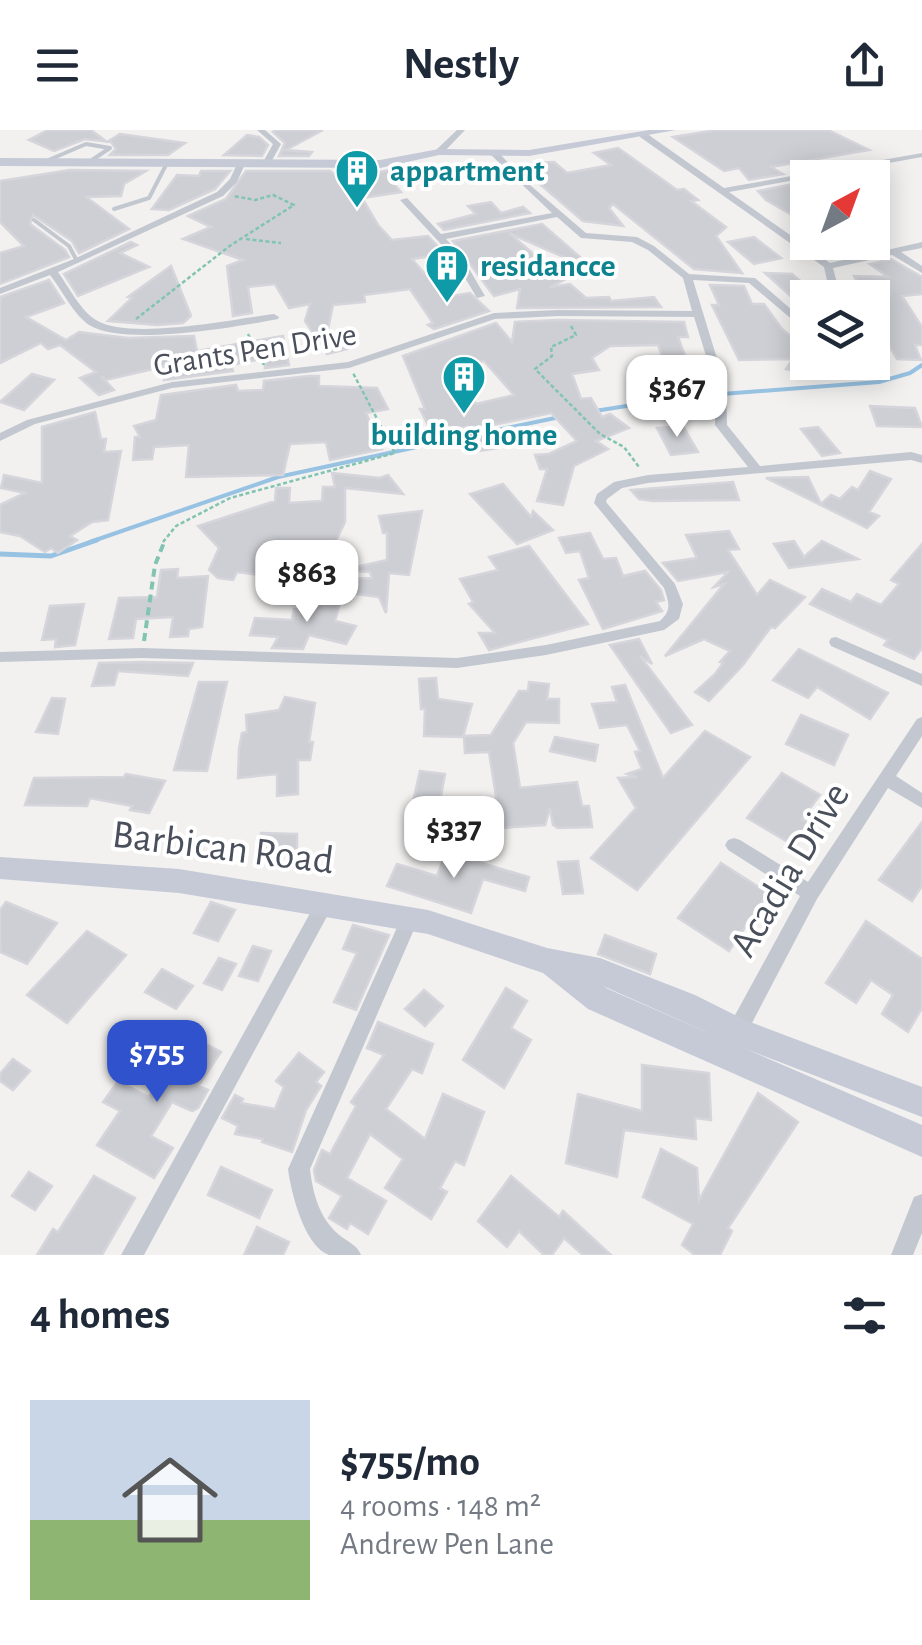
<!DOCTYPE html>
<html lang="en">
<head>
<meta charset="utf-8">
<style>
  body { margin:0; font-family:"Alegreya Sans",sans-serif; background:#f2f2f3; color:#1f2937; height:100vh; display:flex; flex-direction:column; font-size:38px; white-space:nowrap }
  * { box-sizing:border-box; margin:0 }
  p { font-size:32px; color:#747a83 }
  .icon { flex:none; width:55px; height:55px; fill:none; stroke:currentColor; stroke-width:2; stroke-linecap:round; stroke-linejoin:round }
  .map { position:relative; height:1125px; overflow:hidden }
  .side { display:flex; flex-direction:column; background:#fff; flex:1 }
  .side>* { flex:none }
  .needle { width:65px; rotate:41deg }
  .tools { position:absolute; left:790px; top:30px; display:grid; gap:20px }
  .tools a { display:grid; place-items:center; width:100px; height:100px; border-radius:0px; background:#fff; box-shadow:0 5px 25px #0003; font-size:50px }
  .price { position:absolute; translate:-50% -85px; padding:0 22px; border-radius:20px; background:#fff; color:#222; font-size:32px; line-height:65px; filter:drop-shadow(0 2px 5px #0008) }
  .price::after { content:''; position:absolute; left:50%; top:60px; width:30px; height:22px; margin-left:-15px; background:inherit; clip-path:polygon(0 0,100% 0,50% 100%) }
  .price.selected { background:#3053cd; color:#fff }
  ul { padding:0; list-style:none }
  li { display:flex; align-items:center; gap:30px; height:250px; padding:0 30px }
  li span { display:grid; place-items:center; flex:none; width:280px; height:200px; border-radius:0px; color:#555 }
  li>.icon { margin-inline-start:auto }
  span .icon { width:120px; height:120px; fill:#fffc; stroke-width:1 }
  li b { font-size:42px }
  h2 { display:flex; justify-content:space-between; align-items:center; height:120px; padding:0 30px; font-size:42px }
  header { display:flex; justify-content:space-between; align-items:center; height:130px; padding:0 30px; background:#fff; font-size:45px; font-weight:600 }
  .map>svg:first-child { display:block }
</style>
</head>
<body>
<header><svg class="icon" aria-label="menu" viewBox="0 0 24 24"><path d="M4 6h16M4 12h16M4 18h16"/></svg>Nestly<svg class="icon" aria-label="share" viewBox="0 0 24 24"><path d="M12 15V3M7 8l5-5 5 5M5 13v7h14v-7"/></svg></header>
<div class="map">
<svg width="922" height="1125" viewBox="0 0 922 1125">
  <rect width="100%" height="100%" fill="#f2f1f0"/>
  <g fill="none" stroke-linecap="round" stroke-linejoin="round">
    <g stroke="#97c2e2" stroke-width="4">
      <polyline points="595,281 683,267 879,252 910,243 922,235"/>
      <polyline points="487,302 560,287"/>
      <polyline points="90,412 278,347 477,304"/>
    </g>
    <polyline stroke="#97c2e2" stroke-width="5" points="0,424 51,426 97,410"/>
  </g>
  <g fill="#cecfd4" stroke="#d5d5db" stroke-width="2.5" fill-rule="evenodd">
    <polygon points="48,0 91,0 107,12 120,4 185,13 168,25 110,25 116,19 111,12 85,9 54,21 29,10"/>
    <polygon points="276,0 323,0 286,20 312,22 309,26 279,26 285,13 273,2"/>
    <polygon points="717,0 828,0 869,20 771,37 783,44 749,50 739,38 724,41 673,7"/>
    <polygon points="247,5 259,7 268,15 262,26 224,25"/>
    <polygon points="618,18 677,60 684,59 698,70 691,71 726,97 716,106 742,143 694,139 613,74 609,78 623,96 583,91 534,49 537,49 522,34 554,32 567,43 611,35 594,23"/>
    <polygon points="416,34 422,40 388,47 401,62 362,68 378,95 392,110 428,106 445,124 412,129 445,167 470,163 489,181 434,199 428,195 433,193 410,159 364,165 365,172 333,175 326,209 338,206 347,219 327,224 305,191 310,174 289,178 275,154 248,157 252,183 233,186 227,136 243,130 183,109 211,97 188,86 226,69 246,41 330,41 349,55 349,42 380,42"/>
    <polygon points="70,40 146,41 124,54 121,66 86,67 129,99 79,123 72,111 33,85 30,94 65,120 69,127 0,154 0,123 24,116 0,92 0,51"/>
    <polygon points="201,41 230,41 215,59 169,80 152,79 177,45 199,46"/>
    <polygon points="798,53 808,59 808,94 766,70 758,61"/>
    <polygon points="491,72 501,83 523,77 530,83 444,100 438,94 476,84 468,76"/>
    <polygon points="542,94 588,134 586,137 509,103 564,150 550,157 570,154 586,168 609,167 611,171 654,167 661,177 517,178 520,159 494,166 453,111"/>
    <polygon points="754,107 781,128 754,134 728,112"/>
    <polygon points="131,112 137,115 120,123 149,137 78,166 64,144"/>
    <polygon points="891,129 922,147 922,164 902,166 922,197 922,215 915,215 921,230 897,229 872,187 872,168 866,168 854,146 888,147 870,134"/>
    <polygon points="171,136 191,186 183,193 157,195 108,191 132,168 128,167"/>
    <polygon points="765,143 792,144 818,166 795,170"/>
    <polygon points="49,150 64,173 26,187 66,210 79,202 128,208 194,206 197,221 283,206 289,235 265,238 266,228 231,235 233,241 164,250 166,236 106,250 101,246 114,260 99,265 80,248 96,242 60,215 48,219 41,213 0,233 0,167"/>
    <polygon points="710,155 744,156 752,174 764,174 782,199 802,216 808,208 808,245 786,239 793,229 739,230 712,175 719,175"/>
    <path d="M558 190 684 192 688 207H678L692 245H698L705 261 676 262 658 215 610 216 592 228 599 240 572 244 581 269 591 268 602 287 610 284 629 298 596 311 608 319 574 336 563 375 537 371 547 339H540L535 325 549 324 577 311 551 283 488 296 498 318 478 321 467 297 432 303 420 279H425L403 226 496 193 512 212 515 192ZM484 231 514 265 476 274 456 237Z"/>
    <polygon points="32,244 54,250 24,280 0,272"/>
    <polygon points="309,246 319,246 319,256 377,258 388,279 366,283 382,319 330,330 326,312 290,314 283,345 186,347 189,315 154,317 152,329 133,330 135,307 140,307 134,296 156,290 161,265 236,255 238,261 263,260 264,251"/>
    <polygon points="870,276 915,278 922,297 877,296"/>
    <polygon points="95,282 101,309 106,309 104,322 121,321 108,390 92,392 70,406 77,410 58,423 51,418 45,422 20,406 0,402 0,375 25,363 1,358 4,345 42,353 42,297"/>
    <polygon points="683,296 698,322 671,325 657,298"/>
    <polygon points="818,297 840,323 822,326 801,299"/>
    <polygon points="870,341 891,349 869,382 879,386 867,398 766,348 808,347 821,374 831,365 840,369 852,357 858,360"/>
    <polygon points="332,343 380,348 388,345 403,364 345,358 345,392 316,452 237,442 233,450 218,448 209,440 219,418 198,396 275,371 276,358 290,358 289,373 322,371 323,357 335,357"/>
    <polygon points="733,352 739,370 653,371 639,369 631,360"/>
    <polygon points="503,354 531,387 533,381 553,400 517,414 470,364"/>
    <polygon points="422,381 409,445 389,443 386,483 379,467 348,463 349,449 372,448 370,442 356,441 356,437 387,430 387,403 383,403 379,386"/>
    <polygon points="729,401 739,419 728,420 757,465 770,450 805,467 775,498 771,497 743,535 709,571 695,562 715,544 723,533 720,532 730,521 704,509 665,526 724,454 714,457 728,442 678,451 663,433 697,428 686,405"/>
    <polygon points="590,403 603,429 616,428 623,446 645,441 661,460 664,470 656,472 662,481 603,499 579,450 589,448 580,421 566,423 559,408"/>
    <polygon points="794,411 804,427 822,411 858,429 789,438 774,414"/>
    <polygon points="922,414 922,518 914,529 884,515 888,510 810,474 822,459 851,472 857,464 881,475 899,454 891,450"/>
    <polygon points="529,416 588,494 489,520 479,503 495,503 469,474 473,472 460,449 498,440 489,427"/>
    <polygon points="178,439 177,448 208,446 202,497 189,499 188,506 170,507 173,487 136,489 133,508 109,509 119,468 157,467 161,440"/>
    <polygon points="342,465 335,491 356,496 346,514 309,505 303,519 272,518 278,507 250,505 255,488 292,490 294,479 305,479 309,467"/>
    <polygon points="84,474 75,515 55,517 56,509 42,510 50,476"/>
    <polygon points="639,509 652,534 640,526 692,595 671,603 610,515"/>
    <polygon points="799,519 888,563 870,589 817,557 808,568 773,550"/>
    <polygon points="99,533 142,532 193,533 188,546 118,541 114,555 92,556"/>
    <polygon points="436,548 438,569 472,574 463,607 424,606 425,579 421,579 419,549"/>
    <polygon points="199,552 227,552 207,641 174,640"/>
    <polygon points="529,552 549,554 547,569 559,569 559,593 526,592 513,613 520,658 577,652 582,676 589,676 592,697 558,698 553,695 550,678 545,695 501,698 489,622 465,623 464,606 491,605 519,561 528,561"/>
    <polygon points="625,555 663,648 705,601 750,627 637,760 591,728 636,678 618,648 637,647 627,644 642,639 635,622 640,621 627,595 600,598 592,574 617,572 612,557"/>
    <polygon points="285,567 315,573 309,612 313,612 310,630 298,630 298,664 277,666 277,644 238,648 239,619 242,603 247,602 246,585 279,580"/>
    <polygon points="52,568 65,569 58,604 36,602"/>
    <polygon points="801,585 848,605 834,635 786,614"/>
    <polygon points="555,607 598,615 595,631 550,621"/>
    <polygon points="420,641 445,644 439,676 413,672"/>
    <polygon points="782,643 820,665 802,689 811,694 795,716 747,688"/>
    <polygon points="126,644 165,651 149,683 130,680 132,676 90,668 87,676 25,675 34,648 124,647"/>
    <polygon points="922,692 922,756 912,771 879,750"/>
    <polygon points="261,703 297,704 297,724 257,723"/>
    <polygon points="448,718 473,725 471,730 529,747 525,761 483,749 471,783 387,756 397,734 437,746"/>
    <polygon points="578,731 583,763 563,764 558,732"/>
    <polygon points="721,733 768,763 729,821 678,788"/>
    <polygon points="6,772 57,793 27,834 0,822 0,780"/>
    <polygon points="211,772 235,780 218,811 194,803"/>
    <polygon points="866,791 922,829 922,878 908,902 882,884 893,865 871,850 856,873 826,853"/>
    <polygon points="353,795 389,805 356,880 334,872 357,823 343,819"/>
    <polygon points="87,801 126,825 67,893 27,865"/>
    <polygon points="605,805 656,824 650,844 598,824"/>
    <polygon points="253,816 271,821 258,851 239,846"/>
    <polygon points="219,828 236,834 222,860 204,853"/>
    <polygon points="162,839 193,856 176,879 145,862"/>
    <polygon points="506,858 527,871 511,898 531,910 504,958 463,930"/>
    <polygon points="424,860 443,876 425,896 405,879"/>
    <polygon points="378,892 433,914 422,943 412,939 386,979 425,1009 443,964 484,982 464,1035 455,1031 440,1058 447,1062 431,1089 385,1058 403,1029 370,1004 347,1048 386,1071 368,1104 350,1093 347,1099 329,1088 342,1066 316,1051 314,1040 322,1020 330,1024 356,976 351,972 384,925 367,918"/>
    <polygon points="181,901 221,922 198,956 208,960 198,978 192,981 172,972 151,1006 173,1018 154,1048 97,1015 120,981 103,972 118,951 149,967 171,929 164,926"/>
    <polygon points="299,923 324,942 316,952 321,956 306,980 292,1022 262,1012 263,1009 235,1004 238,996 222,988 235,965 243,969 241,973 275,979 284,957 276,951"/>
    <polygon points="13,929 30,941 13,960 0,951 0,944"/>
    <polygon points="642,935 709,943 711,990 695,988 696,1009 624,1000 617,1047 566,1033 578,964 642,981"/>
    <polygon points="758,963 798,992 728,1098 732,1101 720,1125 695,1125 682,1115 693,1094 643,1067 661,1019 697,1038 699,1070"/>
    <polygon points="221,1037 272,1060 259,1088 208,1065"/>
    <polygon points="29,1042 52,1056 35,1080 12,1066"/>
    <polygon points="94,1046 135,1068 102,1125 37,1125 53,1099 58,1102"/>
    <polygon points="511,1046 559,1087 563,1081 611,1125 583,1125 564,1108 552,1125 544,1125 519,1101 507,1117 478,1091"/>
    <polygon points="257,1097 289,1112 283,1125 244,1125"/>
  </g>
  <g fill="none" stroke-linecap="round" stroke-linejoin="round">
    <g stroke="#81c4b1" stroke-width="2.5" stroke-dasharray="4 2.5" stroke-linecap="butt">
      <polyline points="246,109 281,113"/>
      <polyline points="136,189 231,115 294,75 273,65 255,70 234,66"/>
      <polyline points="571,196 576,205 551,217 552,226 535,239 600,304 624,317 639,337"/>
      <polyline points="248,204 264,235"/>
      <polyline points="163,412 176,396 230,368 395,323 353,243"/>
    </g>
    <polyline stroke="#81c4b1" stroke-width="4" stroke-dasharray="8 5" stroke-linecap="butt" points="144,511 155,435 165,410"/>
    <g stroke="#c3c8d0" stroke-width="4">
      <polyline points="44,32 86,14 110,18 89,32"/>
      <polyline points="114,79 149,68 167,33"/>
      <polyline points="34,90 69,116 77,131"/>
    </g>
    <g fill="#c3c8d0" fill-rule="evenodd">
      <polygon points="257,0 265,0 281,14 269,36 262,34 273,14"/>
      <polygon points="457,0 465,0 442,24 436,24 436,20"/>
      <polygon points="640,3 646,3 724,58 922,23 922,27 729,62 830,133 922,112 922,118 901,122 922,136 922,143 892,125 833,138 841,168 831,168 824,137 640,7"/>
      <path d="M491 21H497L530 55 586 103 637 107 654 116 689 144 755 148 808 194V203L749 153 693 150 726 258 727 295 760 336 911 322 922 325V333L911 330 648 353 622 358 607 369 606 372 675 454 683 474 679 489 664 500 546 525 457 538 142 528 0 532V522L142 518 457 528 546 515 660 491C672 480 669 473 664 458L594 373 597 364 614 352 648 345 748 337 715 295 716 258 694 187 558 186 495 189 349 238 172 258 35 294 0 311V303L27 290 172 252 348 232 494 183 558 180 692 181 683 148 648 120 632 112 581 108 557 87 446 109 461 125 485 166 477 168 452 126 400 70 407 68 441 104 552 83 491 25Z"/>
      <path d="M241 32 245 34 237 52 223 66 58 142C69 157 80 180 96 190 130 211 234 189 274 184L279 187 278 189C236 197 125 217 89 195 73 184 62 160 50 145L0 164V158L74 129 217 62 230 49 237 34Z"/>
      <polygon points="836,507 922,544 922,556 831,516 829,512 831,508"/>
      <polygon points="922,587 922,606 896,646 922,663 922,678 888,658 817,769 742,912 735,915 728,912 725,905 728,898 800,766 728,720 725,715 728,710 734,708 740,710 808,752 917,589"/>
      <polygon points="325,765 331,767 334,773 331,779 144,1125 121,1125 319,767"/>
      <path d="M410 780 416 782 419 788 310 1039C313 1064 319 1087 338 1104 347 1112 357 1114 361 1125 352 1125 337 1125 329 1125 304 1116 291 1062 288 1039L404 782Z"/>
      <polygon points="922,1064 922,1103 913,1125 891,1125 914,1067"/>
    </g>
    <g fill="#c5cad6" fill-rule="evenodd">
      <polygon points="649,0 676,0 529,26 439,25 380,38 0,36 0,28 380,30 439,19 529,20"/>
      <path d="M0 727 179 739 428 780 547 818 600 828 695 865 745 890 922 957V987L746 919 922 995V1027L588 879 543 843 428 804 179 763 0 749ZM603 856 718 907 608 859Z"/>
    </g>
  </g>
  <defs>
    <symbol id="building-pin" viewBox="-11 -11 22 30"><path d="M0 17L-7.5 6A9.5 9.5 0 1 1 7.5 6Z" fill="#0f9aa8" stroke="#fff"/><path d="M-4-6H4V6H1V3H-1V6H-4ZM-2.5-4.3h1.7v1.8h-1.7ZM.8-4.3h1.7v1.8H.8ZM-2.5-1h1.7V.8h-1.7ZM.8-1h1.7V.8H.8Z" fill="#fff"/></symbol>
  </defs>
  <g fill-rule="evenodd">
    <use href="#building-pin" x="332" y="16" width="50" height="68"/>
    <use href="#building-pin" x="422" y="111" width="50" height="68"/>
    <use href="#building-pin" x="439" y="222" width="50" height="68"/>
  </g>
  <g text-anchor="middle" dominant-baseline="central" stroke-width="8" stroke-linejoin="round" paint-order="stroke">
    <g font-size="32" font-weight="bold" fill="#0d838f" stroke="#fff" text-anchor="start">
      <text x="390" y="41">appartment</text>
      <text x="480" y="136">residancce</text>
      <text x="464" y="305" text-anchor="middle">building home</text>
    </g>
    <g font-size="32" fill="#4a505b" stroke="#fff">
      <text transform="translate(255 220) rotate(-9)">Grants Pen Drive</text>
    </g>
    <g font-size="40" fill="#4a505b" stroke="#fff">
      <text transform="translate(223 718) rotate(7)">Barbican Road</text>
      <text transform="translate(790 740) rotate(-59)">Acadia Drive</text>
    </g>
  </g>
</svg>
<div class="tools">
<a><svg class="needle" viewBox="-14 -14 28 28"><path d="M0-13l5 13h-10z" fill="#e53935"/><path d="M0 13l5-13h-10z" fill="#747a83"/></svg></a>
<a><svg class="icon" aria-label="layers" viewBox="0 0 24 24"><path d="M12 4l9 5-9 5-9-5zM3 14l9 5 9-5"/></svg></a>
</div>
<b class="price" style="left:677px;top:310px">$367</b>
<b class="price" style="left:307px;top:495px">$863</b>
<b class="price" style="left:454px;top:751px">$337</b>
<b class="price selected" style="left:157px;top:975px">$755</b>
</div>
<section class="side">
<h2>4 homes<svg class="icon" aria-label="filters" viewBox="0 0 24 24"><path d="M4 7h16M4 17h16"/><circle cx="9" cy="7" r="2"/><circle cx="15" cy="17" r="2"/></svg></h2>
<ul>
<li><span style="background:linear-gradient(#c9d6e8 60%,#8fb573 0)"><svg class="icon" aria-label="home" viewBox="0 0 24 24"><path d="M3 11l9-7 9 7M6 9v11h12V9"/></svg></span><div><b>$755/mo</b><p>4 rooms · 148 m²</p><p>Andrew Pen Lane</p></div></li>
</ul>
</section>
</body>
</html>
